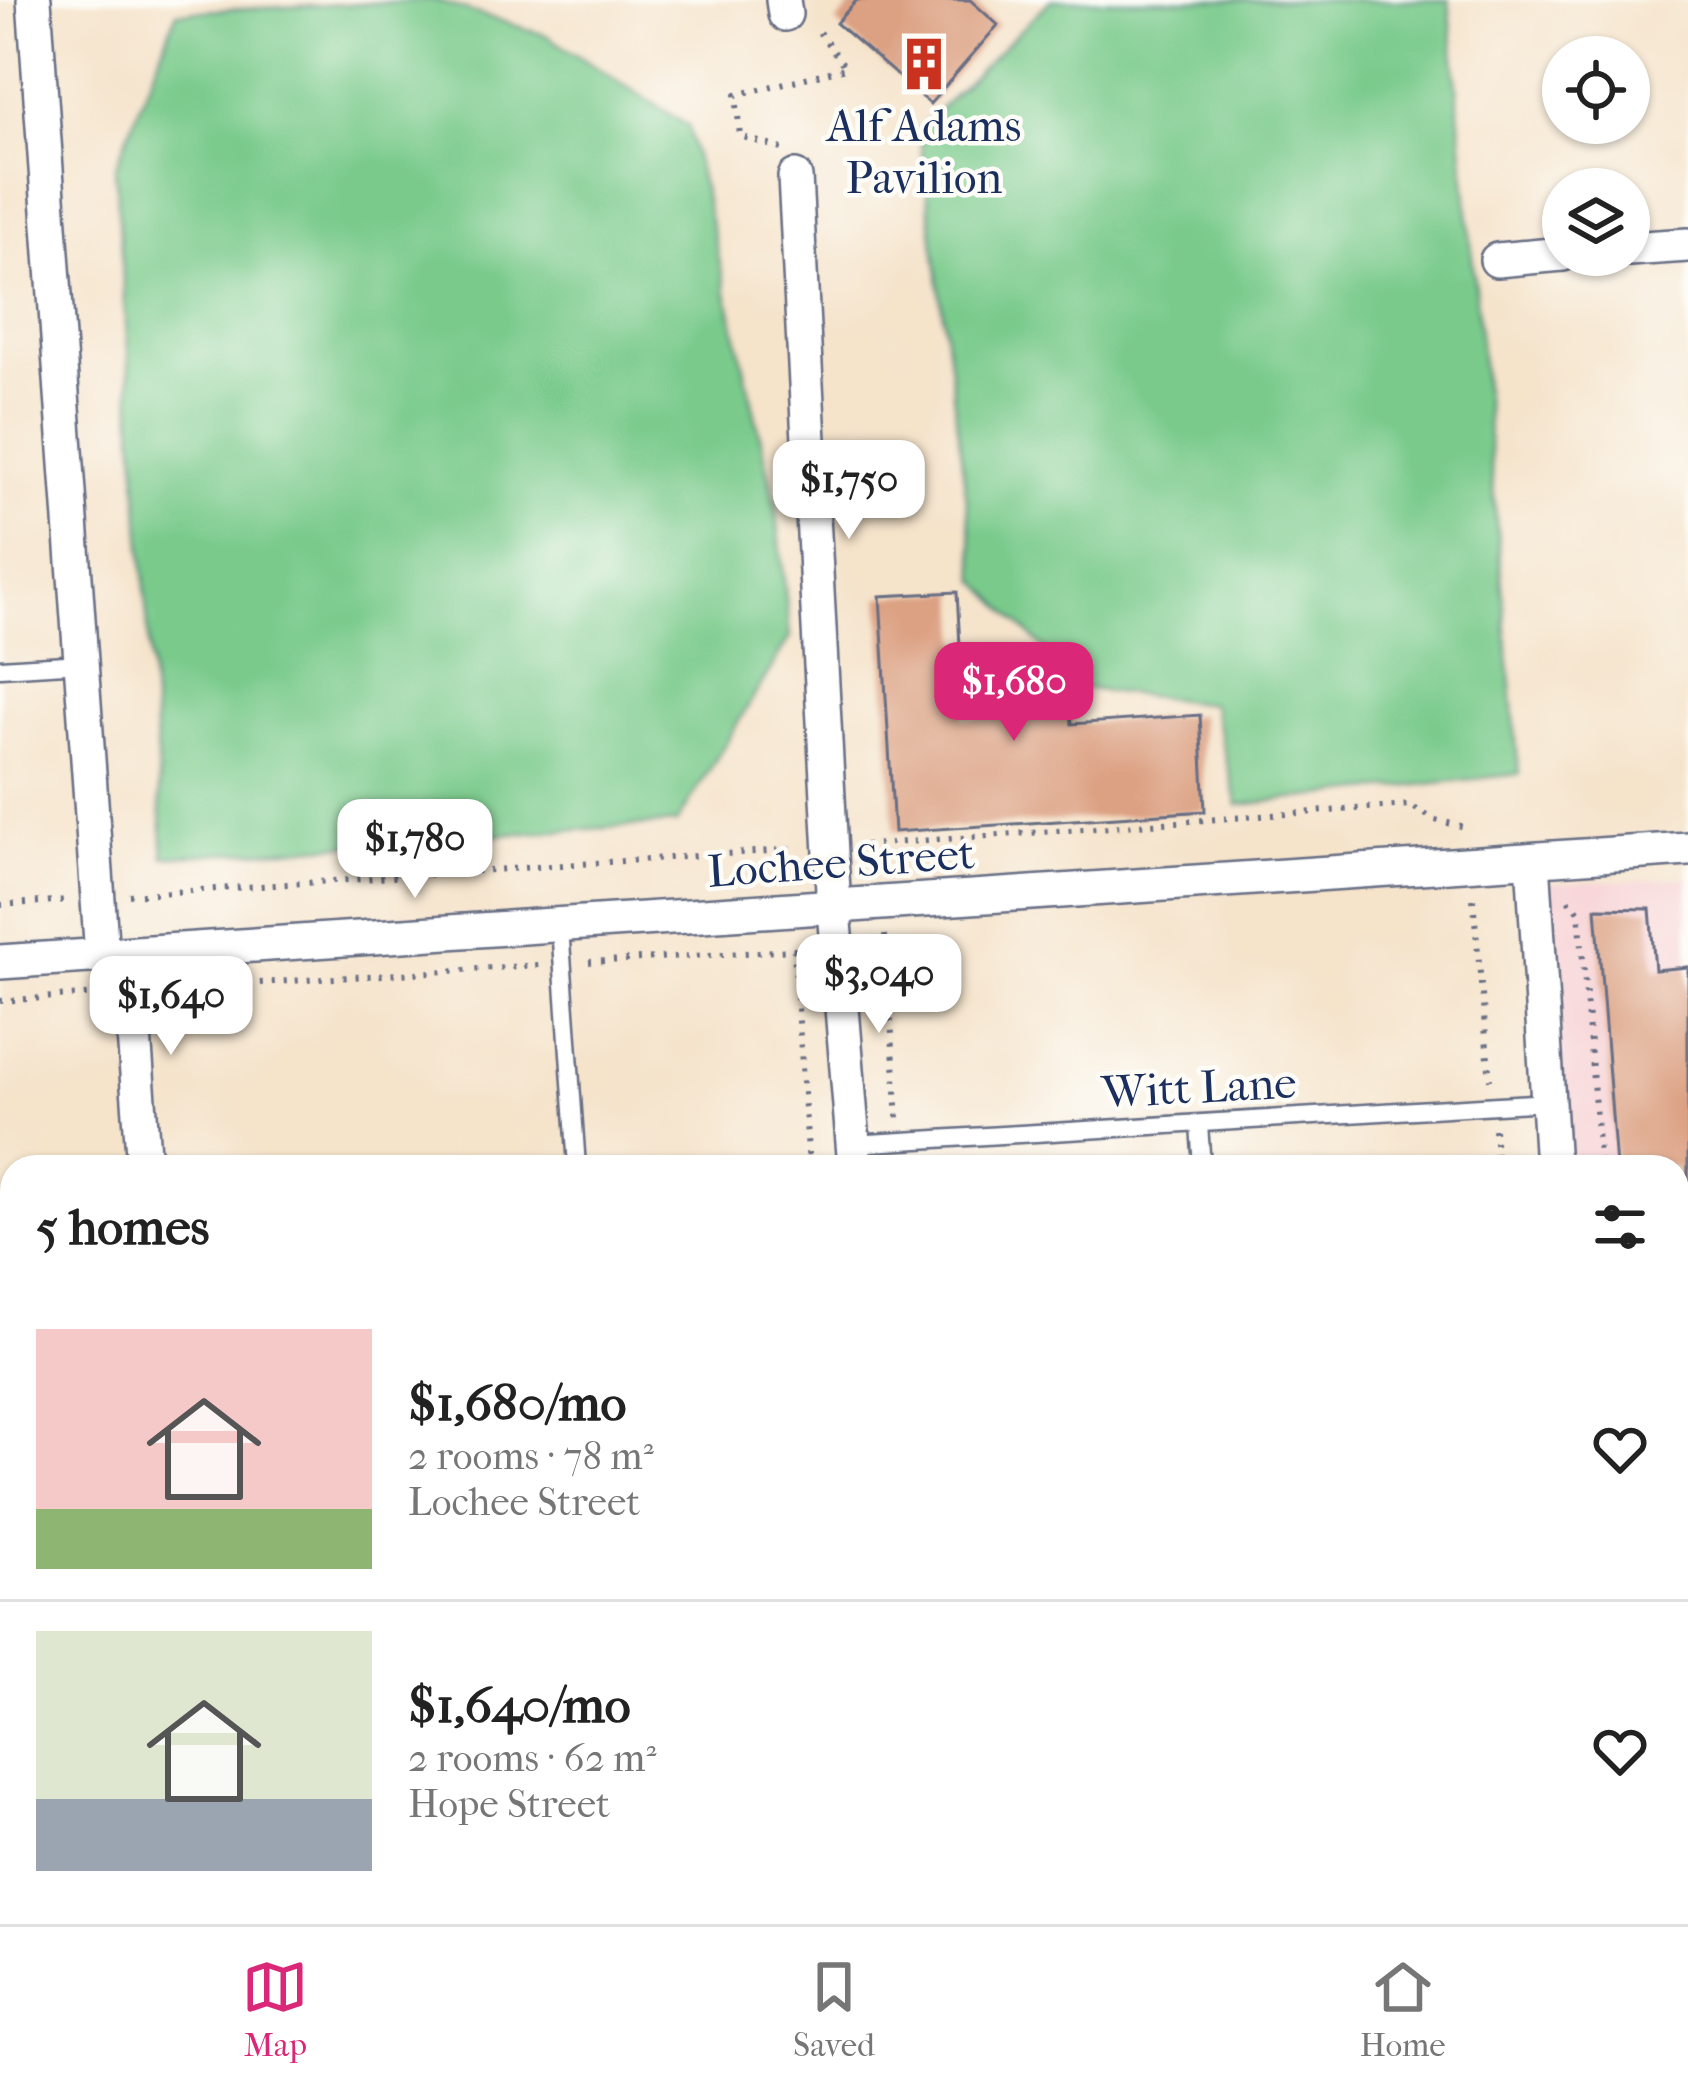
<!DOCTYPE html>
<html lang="en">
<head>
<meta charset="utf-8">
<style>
  body { margin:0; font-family:"IM FELL French Canon",serif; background:#f2f2f2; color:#222; height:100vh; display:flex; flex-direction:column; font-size:45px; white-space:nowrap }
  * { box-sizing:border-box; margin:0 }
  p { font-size:39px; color:#767676 }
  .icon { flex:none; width:66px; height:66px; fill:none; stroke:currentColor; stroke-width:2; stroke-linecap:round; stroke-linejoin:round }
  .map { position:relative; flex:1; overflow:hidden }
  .panel { position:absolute; left:0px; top:1155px; width:1689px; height:771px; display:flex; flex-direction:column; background:#fff; border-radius:36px 36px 0 0; box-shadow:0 3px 9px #0004 }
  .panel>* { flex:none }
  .buttons { position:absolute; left:1542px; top:36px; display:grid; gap:24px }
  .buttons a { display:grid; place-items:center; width:108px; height:108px; border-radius:50%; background:#fff; box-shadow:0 3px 9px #0004; font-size:60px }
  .price { position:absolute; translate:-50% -102px; padding:0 27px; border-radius:24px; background:#fff; color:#222; font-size:39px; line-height:78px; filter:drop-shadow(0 3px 6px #0008) }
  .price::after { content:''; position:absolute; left:50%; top:72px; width:36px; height:27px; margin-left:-18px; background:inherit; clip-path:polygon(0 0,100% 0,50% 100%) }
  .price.active { background:#db2777; color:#fff }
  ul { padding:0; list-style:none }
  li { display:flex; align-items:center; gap:36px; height:300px; padding:0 36px }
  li+li { border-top:3px solid #e0e0e0 }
  li span { display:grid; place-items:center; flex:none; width:336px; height:240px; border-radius:0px; color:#555 }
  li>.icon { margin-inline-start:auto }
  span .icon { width:144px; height:144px; fill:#fffc; stroke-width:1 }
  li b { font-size:51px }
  h2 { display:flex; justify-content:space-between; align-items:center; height:144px; padding:0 36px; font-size:51px }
  .tabs { display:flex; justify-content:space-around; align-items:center; height:168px; border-top:3px solid #e0e0e0; background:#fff; font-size:33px; color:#767676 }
  .tabs a { display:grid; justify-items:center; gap:6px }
  .tabs .active { color:#db2777 }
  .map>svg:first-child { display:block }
</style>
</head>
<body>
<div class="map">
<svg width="1688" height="1924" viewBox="0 0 1688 1924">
  <rect width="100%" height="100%" fill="#fdfcf7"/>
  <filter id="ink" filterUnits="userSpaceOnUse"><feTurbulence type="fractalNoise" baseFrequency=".00833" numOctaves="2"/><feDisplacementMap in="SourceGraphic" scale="24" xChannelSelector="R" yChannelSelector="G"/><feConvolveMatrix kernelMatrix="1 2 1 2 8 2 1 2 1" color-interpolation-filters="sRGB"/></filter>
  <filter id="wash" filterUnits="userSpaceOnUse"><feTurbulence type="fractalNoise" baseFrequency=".004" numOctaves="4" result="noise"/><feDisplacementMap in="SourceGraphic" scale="48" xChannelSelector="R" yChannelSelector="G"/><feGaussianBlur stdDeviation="2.7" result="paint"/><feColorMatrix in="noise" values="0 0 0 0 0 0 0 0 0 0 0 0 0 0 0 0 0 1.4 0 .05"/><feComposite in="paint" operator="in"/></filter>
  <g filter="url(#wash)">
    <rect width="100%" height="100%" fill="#f5e3ca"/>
    <polygon fill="#f7cfd3" points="1688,878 1688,1569 1677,1569 1677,1167 1558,1167 1539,883"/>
    <g fill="#79ca8b" stroke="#4a7c74" stroke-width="3">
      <polygon points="434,0 546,35 688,126 776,504 790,637 677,823 164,857 115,168 177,12"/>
      <polygon points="1051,0 1449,0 1519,774 1238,805 1212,704 1082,688 977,580 919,129"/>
    </g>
    <g id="blocks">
      <g fill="#dca082">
        <polygon points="857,0 970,0 998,25 930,104 836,23"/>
        <polygon points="957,592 964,718 1071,713 1072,724 1200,715 1205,811 894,832 880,596"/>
        <polygon points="1596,908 1650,909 1655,970 1688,967 1688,1352 1677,1353 1677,1167 1616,1167"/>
        <polygon points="1688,1446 1688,1541 1677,1542 1677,1447"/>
      </g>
    </g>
  </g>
  <g filter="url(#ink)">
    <use href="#blocks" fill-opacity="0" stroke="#676e84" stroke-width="3"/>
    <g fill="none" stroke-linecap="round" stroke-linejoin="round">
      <defs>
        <g id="lane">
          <polyline points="0,668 82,663"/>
          <polyline points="560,927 577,1167"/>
          <polyline points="1199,1125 1202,1167"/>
          <polyline points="853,1144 1548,1102"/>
          <polyline points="1677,1406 1688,1405"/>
          <polyline points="635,1914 636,1924"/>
          <polyline points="1252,1914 1253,1924"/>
        </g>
        <g id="street">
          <polyline points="34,0 102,956"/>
          <polyline points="783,0 785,14"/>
          <polyline points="795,177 834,910 855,1167"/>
          <polyline points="1629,249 1688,245"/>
          <polyline points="1497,260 1563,254"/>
          <polyline points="1533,860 1552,1167"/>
          <polyline points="128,954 144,1167"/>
          <polyline points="0,962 1688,849"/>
          <polyline points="0,1709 12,1709"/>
          <polyline points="203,1914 204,1924"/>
          <polyline points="894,1914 894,1924"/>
          <polyline points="1600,1914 1600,1924"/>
          <polyline points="1405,1924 1439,1914"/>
        </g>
      </defs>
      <use href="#lane" stroke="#676e84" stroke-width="21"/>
      <use href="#street" stroke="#676e84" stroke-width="38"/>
      <g stroke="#676e84" stroke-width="6" stroke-dasharray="3 9" stroke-linecap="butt">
        <polyline points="782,149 740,136 736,95 846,68 816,28"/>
        <polyline points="865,845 1409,805 1435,820 1470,828"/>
        <polyline points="129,895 798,849"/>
        <polyline points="1473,899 1490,1080"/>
        <polyline points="1568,900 1579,911 1600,1167"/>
        <polyline points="0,905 68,900"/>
        <polyline points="885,935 898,1119"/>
        <polyline points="589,962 794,950 809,1167"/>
        <polyline points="164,989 540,965"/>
        <polyline points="0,1001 97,994"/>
        <polyline points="1494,1129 1497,1167"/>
        <polyline points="956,1914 957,1924"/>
        <polyline points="1549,1914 1550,1924"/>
        <polyline points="1646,1914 1646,1924"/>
      </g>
      <use href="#lane" stroke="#fff" stroke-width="16"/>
      <use href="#street" stroke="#fff" stroke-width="33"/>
    </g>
  </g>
  <defs>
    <symbol id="building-bare" viewBox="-9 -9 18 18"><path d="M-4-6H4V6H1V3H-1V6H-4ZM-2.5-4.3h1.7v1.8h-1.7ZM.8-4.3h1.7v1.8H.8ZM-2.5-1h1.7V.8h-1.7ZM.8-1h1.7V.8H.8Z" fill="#c8321e" stroke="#fdfcf7" stroke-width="2.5" paint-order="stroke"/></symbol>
  </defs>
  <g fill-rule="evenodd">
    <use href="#building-bare" x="886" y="26" width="76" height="76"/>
  </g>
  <g text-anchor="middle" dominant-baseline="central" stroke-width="9" stroke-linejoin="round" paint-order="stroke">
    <g font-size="45" fill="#1b2f5e" stroke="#fdfcf7">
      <text x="924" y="126">Alf Adams<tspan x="924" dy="52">Pavilion</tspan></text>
    </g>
    <g font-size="45" fill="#1b2f5e" stroke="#fdfcf7">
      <text transform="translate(841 863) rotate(-4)">Lochee Street</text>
      <text transform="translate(1199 1088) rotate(-3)">Witt Lane</text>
    </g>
  </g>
</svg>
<div class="buttons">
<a><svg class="icon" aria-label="locate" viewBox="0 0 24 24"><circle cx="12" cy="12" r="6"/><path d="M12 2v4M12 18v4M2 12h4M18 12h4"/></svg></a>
<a><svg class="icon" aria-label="layers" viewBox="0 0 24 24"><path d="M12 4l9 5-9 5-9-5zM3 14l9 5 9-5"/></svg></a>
</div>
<b class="price" style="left:849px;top:542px">$1,750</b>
<b class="price active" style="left:1014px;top:744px">$1,680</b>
<b class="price" style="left:415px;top:901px">$1,780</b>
<b class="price" style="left:879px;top:1036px">$3,040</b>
<b class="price" style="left:171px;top:1058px">$1,640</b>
<section class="panel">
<h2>5 homes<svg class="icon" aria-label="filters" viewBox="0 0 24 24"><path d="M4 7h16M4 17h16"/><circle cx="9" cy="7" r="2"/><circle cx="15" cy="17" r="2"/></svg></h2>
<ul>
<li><span style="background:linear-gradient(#f6c9c9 75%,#8fb573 0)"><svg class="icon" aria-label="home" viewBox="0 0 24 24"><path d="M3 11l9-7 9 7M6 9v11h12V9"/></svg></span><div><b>$1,680/mo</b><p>2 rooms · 78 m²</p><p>Lochee Street</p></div><svg class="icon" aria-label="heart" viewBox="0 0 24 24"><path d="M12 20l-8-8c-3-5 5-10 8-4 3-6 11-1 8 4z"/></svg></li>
<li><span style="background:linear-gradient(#dfe7d0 70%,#9aa5b1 0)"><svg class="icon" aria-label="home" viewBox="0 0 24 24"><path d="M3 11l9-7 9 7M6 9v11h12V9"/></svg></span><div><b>$1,640/mo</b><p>2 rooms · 62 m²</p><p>Hope Street</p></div><svg class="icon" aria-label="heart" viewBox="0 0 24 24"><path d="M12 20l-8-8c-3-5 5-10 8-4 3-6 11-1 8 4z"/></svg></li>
</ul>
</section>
</div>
<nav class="tabs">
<a class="active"><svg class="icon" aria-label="map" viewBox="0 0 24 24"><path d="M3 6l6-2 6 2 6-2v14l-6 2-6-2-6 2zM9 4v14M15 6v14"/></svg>Map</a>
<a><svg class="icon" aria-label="saved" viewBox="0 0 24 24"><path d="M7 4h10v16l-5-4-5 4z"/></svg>Saved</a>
<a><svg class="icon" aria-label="home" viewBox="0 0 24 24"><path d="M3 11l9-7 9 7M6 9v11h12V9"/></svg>Home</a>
</nav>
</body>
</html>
